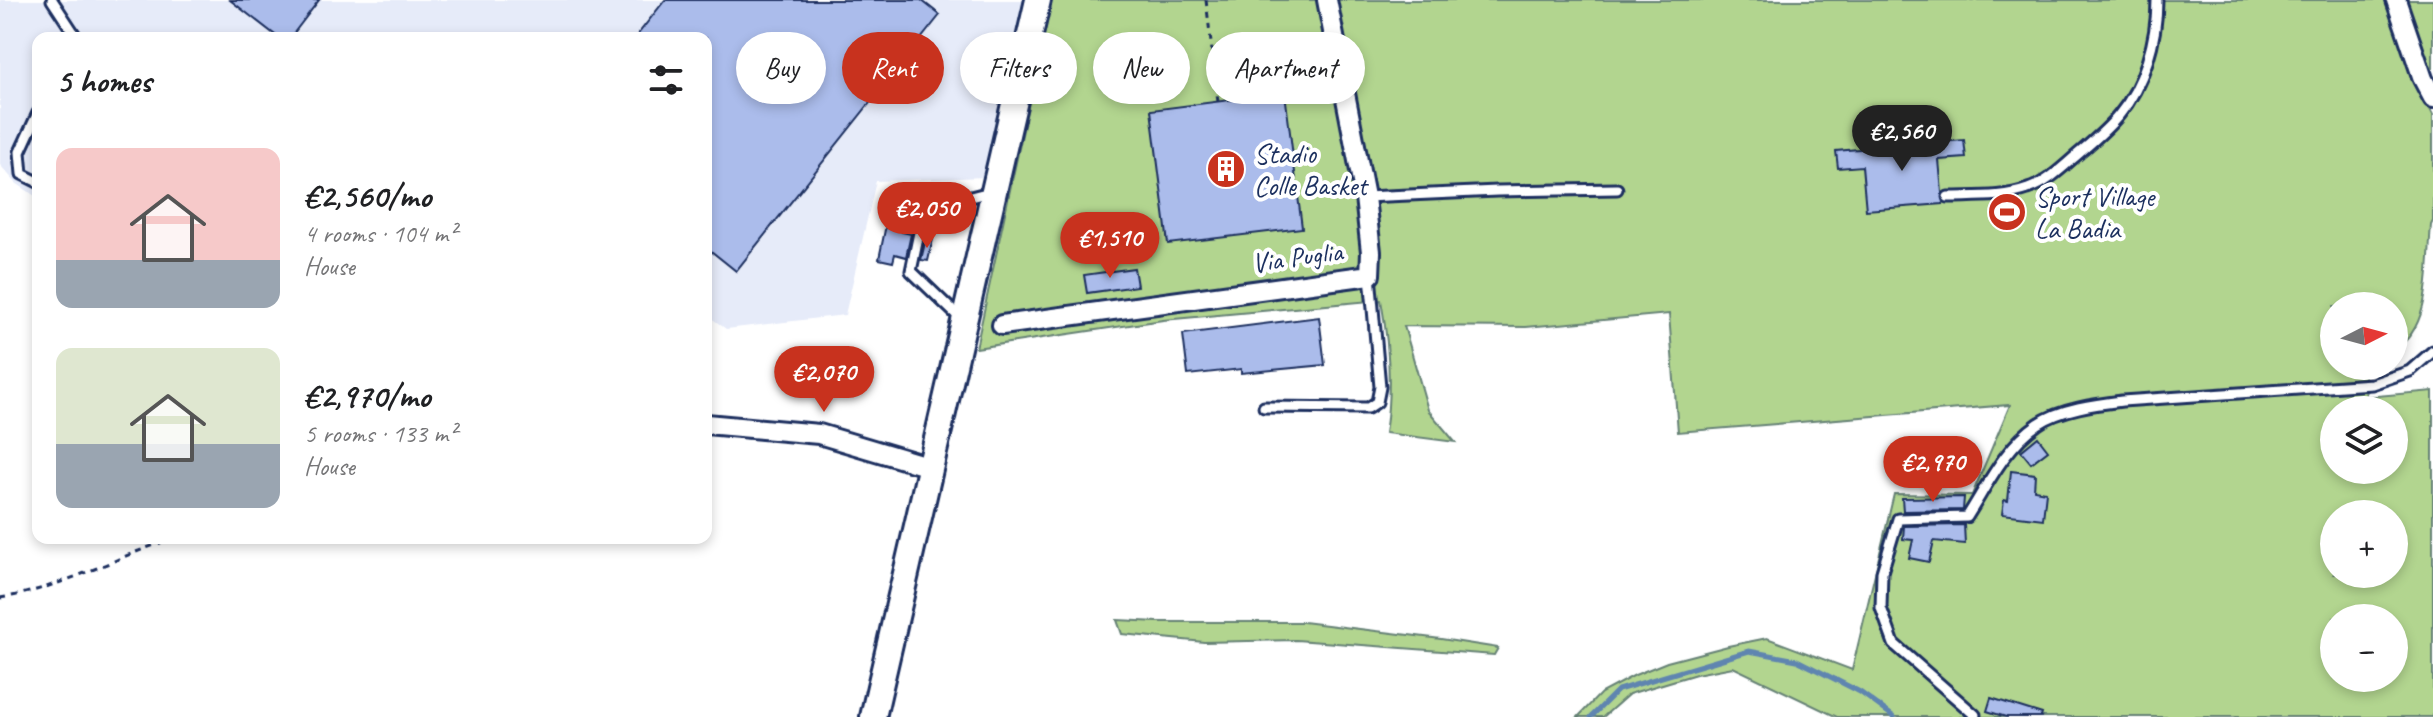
<!DOCTYPE html>
<html lang="en">
<head>
<meta charset="utf-8">
<style>
  body { margin:0; font-family:Caveat,sans-serif; background:#f6f6f6; color:#202124; height:100vh; display:flex; flex-direction:column; font-size:30px; white-space:nowrap }
  * { box-sizing:border-box; margin:0 }
  p { font-size:26px; color:#757577 }
  .icon { flex:none; width:44px; height:44px; fill:none; stroke:currentColor; stroke-width:2; stroke-linecap:round; stroke-linejoin:round }
  .map { position:relative; flex:1; overflow:hidden }
  .drawer { position:absolute; left:32px; top:32px; width:680px; height:512px; display:flex; flex-direction:column; background:#fff; border-radius:16px; box-shadow:0 4px 12px #0003 }
  .drawer>* { flex:none }
  .top-card { position:absolute; left:736px; top:32px; width:760px; height:72px; display:flex; gap:16px }
  .needle { width:52px; rotate:84deg }
  .fabs { position:absolute; left:2320px; top:292px; display:grid; gap:16px }
  .fabs a { display:grid; place-items:center; width:88px; height:88px; border-radius:50%; background:#fff; box-shadow:0 4px 12px #0003; font-size:40px }
  .price { position:absolute; translate:-50% -68px; padding:0 18px; border-radius:28px; background:#c8321e; color:#fff; font-size:26px; line-height:52px; filter:drop-shadow(0 2px 4px #0008) }
  .price::after { content:''; position:absolute; left:50%; top:48px; width:24px; height:18px; margin-left:-12px; background:inherit; clip-path:polygon(0 0,100% 0,50% 100%) }
  .price.current { background:#222; color:#fff }
  ul { padding:0; list-style:none }
  li { display:flex; align-items:center; gap:24px; height:200px; padding:0 24px }
  li span { display:grid; place-items:center; flex:none; width:224px; height:160px; border-radius:16px; color:#555 }
  li>.icon { margin-inline-start:auto }
  span .icon { width:96px; height:96px; fill:#fffc; stroke-width:1 }
  li b { font-size:34px }
  h2 { display:flex; justify-content:space-between; align-items:center; height:96px; padding:0 24px; font-size:34px }
  .tag { padding:0 28px; border-radius:36px; background:#fff; box-shadow:0 4px 12px #0003; font-size:28px; line-height:72px }
  .tag.current { background:#c8321e; color:#fff }
  .map>svg:first-child { display:block }
</style>
</head>
<body>
<div class="map">
<svg width="2433" height="717" viewBox="0 0 2433 717">
  <rect width="100%" height="100%" fill="#fff"/>
  <filter id="ink" filterUnits="userSpaceOnUse"><feTurbulence type="fractalNoise" baseFrequency=".0125" numOctaves="2"/><feDisplacementMap in="SourceGraphic" scale="16" xChannelSelector="R" yChannelSelector="G"/><feConvolveMatrix kernelMatrix="1 2 1 2 8 2 1 2 1" color-interpolation-filters="sRGB"/></filter>
  <g filter="url(#ink)">
    <polygon fill="#e6ebf9" points="0,0 1026,0 986,177 876,181 845,315 726,329 706,314 706,38 38,38 38,198 16,183 0,165"/>
    <g fill="#b2d58f" stroke="#668276" stroke-width="2" fill-rule="evenodd">
      <path d="M1051 0H2385L2409 68 2433 115V221L2431 225C2427 265 2433 327 2394 350V306H2334V366H2363L2366 397 2433 391V717H1837L1733 667 1696 674 1629 694 1603 717H1578L1601 693 1635 675 1667 662 1728 646 1767 638 1852 670 1894 494 1972 495 2010 405 1678 432 1669 314 1526 327 1404 326 1428 410 1455 442 1385 433C1392 389 1389 344 1381 300L1163 320 976 348ZM2334 410H2394V470H2334ZM2334 514H2394V574H2334ZM2334 618H2394V678H2334Z"/>
      <polygon points="2405,0 2433,0 2433,68 2431,68"/>
      <polygon points="1117,620 1159,622 1303,622 1441,639 1498,648 1494,655 1296,640 1204,642 1122,634"/>
    </g>
    <g fill="none" stroke-linecap="round" stroke-linejoin="round">
      <polyline stroke="#5e85b0" stroke-width="5" points="1591,717 1618,690 1749,651 1797,660 1860,692 1894,717"/>
    </g>
    <g fill="#abbceb" stroke="#1b2f5e" stroke-width="2">
      <polygon points="230,0 319,0 290,38 279,38"/>
      <polygon points="665,0 921,0 940,15 736,271 706,247 706,38 635,38"/>
      <polygon points="1285,93 1302,228 1168,244 1151,110"/>
      <polygon points="1964,140 1966,158 1939,160 1943,204 1866,210 1862,166 1838,168 1836,151"/>
      <polygon points="888,215 904,218 902,232 911,234 906,257 895,254 893,262 879,259"/>
      <polygon points="926,238 933,239 928,261 921,260"/>
      <polygon points="1134,268 1137,286 1087,293 1084,275"/>
      <polygon points="1319,317 1325,365 1241,373 1241,369 1188,375 1183,334"/>
      <polygon points="2038,437 2048,450 2031,463 2021,451"/>
      <polygon points="2011,471 2035,474 2034,490 2046,492 2043,519 2002,514 2004,500 2008,501"/>
      <polygon points="1964,497 1963,510 1903,511 1902,498"/>
      <polygon points="1964,525 1965,544 1934,541 1929,562 1909,558 1913,540 1903,539 1904,526"/>
      <polygon points="1991,698 2042,714 2041,717 2006,717 1987,711"/>
    </g>
    <g fill="none" stroke-linecap="round" stroke-linejoin="round">
      <defs>
        <g id="service">
          <polyline points="52,0 77,38"/>
          <polyline points="38,113 20,152 22,174 38,182"/>
          <polyline points="1365,197 1497,191 1617,189"/>
          <path d="M1948 197C1974 196 2003 198 2028 189 2047 183 2063 167 2078 154 2092 142 2107 130 2119 115 2144 85 2157 40 2157 0"/>
          <polyline points="961,319 911,271 924,209 990,192"/>
          <polyline points="1264,407 1368,408 1377,402 1380,387 1370,275"/>
          <path d="M1975 715 1894 644 1881 608 1882 572 1898 519 1967 517C1988 484 2005 447 2038 424 2059 409 2097 404 2122 401L2372 384 2410 371 2433 351"/>
        </g>
        <g id="minor">
          <polyline points="2396,0 2423,79 2433,98"/>
          <polyline points="1002,325 1370,275 1371,252 1365,197 1327,0"/>
          <polyline points="706,424 819,434 930,467"/>
        </g>
        <polyline id="secondary" points="873,717 1038,0"/>
      </defs>
      <use href="#service" stroke="#1b2f5e" stroke-width="15"/>
      <use href="#minor" stroke="#1b2f5e" stroke-width="24"/>
      <use href="#secondary" stroke="#1b2f5e" stroke-width="30"/>
      <g stroke="#1b2f5e" stroke-width="3" stroke-dasharray="6 6" stroke-linecap="butt">
        <polyline points="1206,0 1218,102"/>
        <path d="M0 598C61 589 117 556 175 538"/>
      </g>
      <use href="#service" stroke="#fff" stroke-width="9"/>
      <use href="#minor" stroke="#fff" stroke-width="18"/>
      <use href="#secondary" stroke="#fff" stroke-width="24"/>
    </g>
  </g>
  <defs>
    <symbol id="building-disc" viewBox="-11 -11 22 22"><circle r="9.5" fill="#c8321e" stroke="#fff"/><path d="M-4-6H4V6H1V3H-1V6H-4ZM-2.5-4.3h1.7v1.8h-1.7ZM.8-4.3h1.7v1.8H.8ZM-2.5-1h1.7V.8h-1.7ZM.8-1h1.7V.8H.8Z" fill="#fff"/></symbol>
    <symbol id="stadium-disc" viewBox="-11 -11 22 22"><circle r="9.5" fill="#c8321e" stroke="#fff"/><path d="M0-5a6.5 5 0 1 0 0 10a6.5 5 0 1 0 0-10ZM-3.5-1.8h7v3.6h-7Z" fill="#fff"/></symbol>
  </defs>
  <g fill-rule="evenodd">
    <use href="#building-disc" x="1204" y="147" width="44" height="44"/>
    <use href="#stadium-disc" x="1985" y="190" width="44" height="44"/>
  </g>
  <g text-anchor="middle" dominant-baseline="central" stroke-width="8" stroke-linejoin="round" paint-order="stroke">
    <g font-size="28" fill="#1b2f5e" stroke="#fff" text-anchor="start">
      <text x="1254" y="153">Stadio<tspan x="1254" dy="32">Colle Basket</tspan></text>
      <text x="2035" y="196">Sport Village<tspan x="2035" dy="32">La Badia</tspan></text>
    </g>
    <g font-size="28" fill="#1b2f5e" stroke="#fff">
      <text transform="translate(1297 257) rotate(-8)">Via Puglia</text>
    </g>
  </g>
</svg>
<div class="fabs">
<a><svg class="needle" viewBox="-14 -14 28 28"><path d="M0-13l5 13h-10z" fill="#e53935"/><path d="M0 13l5-13h-10z" fill="#757577"/></svg></a>
<a><svg class="icon" aria-label="layers" viewBox="0 0 24 24"><path d="M12 4l9 5-9 5-9-5zM3 14l9 5 9-5"/></svg></a>
<a>+</a>
<a>−</a>
</div>
<b class="price current" style="left:1902px;top:173px">€2,560</b>
<b class="price" style="left:927px;top:250px">€2,050</b>
<b class="price" style="left:1110px;top:280px">€1,510</b>
<b class="price" style="left:824px;top:414px">€2,070</b>
<b class="price" style="left:1933px;top:504px">€2,970</b>
<div class="top-card">
<a class="tag">Buy</a>
<a class="tag current">Rent</a>
<a class="tag">Filters</a>
<a class="tag">New</a>
<a class="tag">Apartment</a>
</div>
<section class="drawer">
<h2>5 homes<svg class="icon" aria-label="filters" viewBox="0 0 24 24"><path d="M4 7h16M4 17h16"/><circle cx="9" cy="7" r="2"/><circle cx="15" cy="17" r="2"/></svg></h2>
<ul>
<li><span style="background:linear-gradient(#f6c9c9 70%,#9aa5b1 0)"><svg class="icon" aria-label="home" viewBox="0 0 24 24"><path d="M3 11l9-7 9 7M6 9v11h12V9"/></svg></span><div><b>€2,560/mo</b><p>4 rooms · 104 m²</p><p>House</p></div></li>
<li><span style="background:linear-gradient(#dfe7d0 60%,#9aa5b1 0)"><svg class="icon" aria-label="home" viewBox="0 0 24 24"><path d="M3 11l9-7 9 7M6 9v11h12V9"/></svg></span><div><b>€2,970/mo</b><p>5 rooms · 133 m²</p><p>House</p></div></li>
</ul>
</section>
</div>
</body>
</html>
